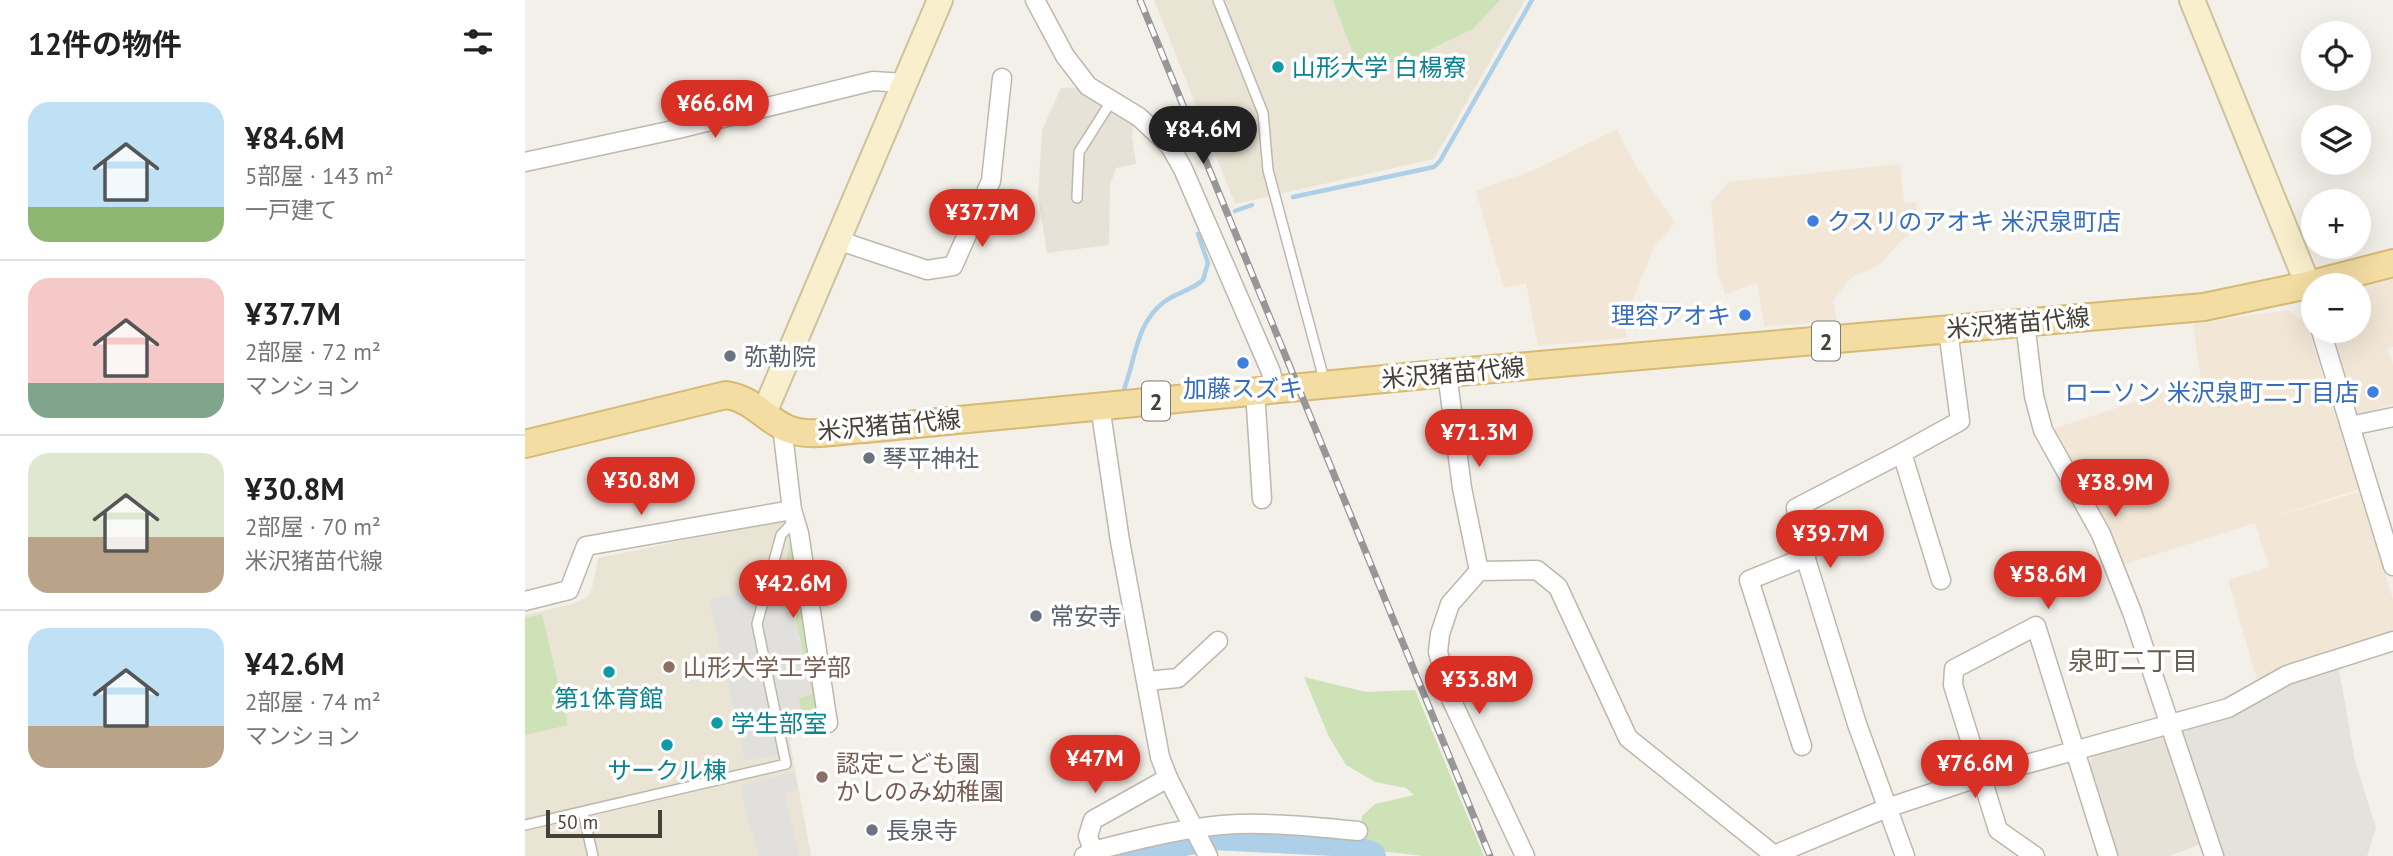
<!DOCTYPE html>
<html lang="ja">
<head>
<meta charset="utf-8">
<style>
  body { margin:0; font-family:"PT Sans","Noto Sans JP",sans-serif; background:#f2f2f2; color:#222; height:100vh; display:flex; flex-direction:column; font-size:26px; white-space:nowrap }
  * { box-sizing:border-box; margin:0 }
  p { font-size:23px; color:#767676 }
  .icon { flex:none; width:38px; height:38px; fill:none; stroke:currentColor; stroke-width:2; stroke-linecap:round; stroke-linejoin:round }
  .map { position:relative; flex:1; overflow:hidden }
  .details { display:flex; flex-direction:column; background:#fff; width:525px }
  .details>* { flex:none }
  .tools { position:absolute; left:1776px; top:21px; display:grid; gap:14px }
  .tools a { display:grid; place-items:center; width:70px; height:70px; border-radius:50%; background:#fff; box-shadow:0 7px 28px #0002; font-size:35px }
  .scale { position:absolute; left:21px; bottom:18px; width:116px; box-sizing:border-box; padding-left:7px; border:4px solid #464138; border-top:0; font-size:19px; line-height:24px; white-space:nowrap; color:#464138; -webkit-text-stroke:5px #fff; paint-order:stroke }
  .price { position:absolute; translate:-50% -60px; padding:0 16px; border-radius:24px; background:#d93025; color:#fff; font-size:23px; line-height:46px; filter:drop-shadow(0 2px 4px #0008) }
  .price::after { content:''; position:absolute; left:50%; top:42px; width:21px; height:16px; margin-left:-10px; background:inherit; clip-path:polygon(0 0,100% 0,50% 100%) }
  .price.current { background:#222; color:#fff }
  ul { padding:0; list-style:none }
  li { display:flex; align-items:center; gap:21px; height:175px; padding:0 28px }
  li+li { border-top:2px solid #e0e0e0 }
  li span { display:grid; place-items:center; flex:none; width:196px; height:140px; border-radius:21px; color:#555 }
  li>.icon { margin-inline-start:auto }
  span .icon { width:84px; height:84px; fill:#fffc; stroke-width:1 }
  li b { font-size:30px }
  h2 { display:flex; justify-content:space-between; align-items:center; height:84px; padding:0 28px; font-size:30px }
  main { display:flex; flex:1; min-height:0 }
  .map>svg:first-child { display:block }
</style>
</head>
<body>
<main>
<section class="details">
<h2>12件の物件<svg class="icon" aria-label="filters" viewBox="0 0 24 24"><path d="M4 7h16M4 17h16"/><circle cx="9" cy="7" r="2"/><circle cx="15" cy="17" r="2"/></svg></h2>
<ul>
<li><span style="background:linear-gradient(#bfe0f5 75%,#8fb573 0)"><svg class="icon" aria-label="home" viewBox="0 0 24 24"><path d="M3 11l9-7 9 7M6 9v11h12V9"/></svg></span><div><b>¥84.6M</b><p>5部屋 · 143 m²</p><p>一戸建て</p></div></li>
<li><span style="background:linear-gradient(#f6c9c9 75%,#7fa58c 0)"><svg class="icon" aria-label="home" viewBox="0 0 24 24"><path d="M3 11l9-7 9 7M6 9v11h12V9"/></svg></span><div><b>¥37.7M</b><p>2部屋 · 72 m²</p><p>マンション</p></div></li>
<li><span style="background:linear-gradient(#dfe7d0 60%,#b9a48a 0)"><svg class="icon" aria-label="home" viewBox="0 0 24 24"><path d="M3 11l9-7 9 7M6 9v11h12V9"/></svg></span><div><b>¥30.8M</b><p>2部屋 · 70 m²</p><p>米沢猪苗代線</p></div></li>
<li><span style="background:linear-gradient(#bfe0f5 70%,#b9a48a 0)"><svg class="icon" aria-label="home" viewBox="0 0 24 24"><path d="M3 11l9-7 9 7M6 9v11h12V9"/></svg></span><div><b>¥42.6M</b><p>2部屋 · 74 m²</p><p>マンション</p></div></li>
</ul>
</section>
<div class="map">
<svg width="1868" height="856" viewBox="0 0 1868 856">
  <rect width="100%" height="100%" fill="#f3f0e9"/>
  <g fill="#e6e2d8">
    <polygon points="563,87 609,116 607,137 611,164 591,168 585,185 584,245 522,253 513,196 517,130 536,88"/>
    <polygon points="1639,737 1676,844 1644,856 1593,856 1563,768 1567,753"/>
  </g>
  <g fill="#f2e7d7">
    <polygon points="1092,129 1111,166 1150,223 1129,247 1099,322 1102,338 1013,346 1001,283 979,288 951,191 1011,169"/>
    <polygon points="1375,164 1379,203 1391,202 1395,231 1378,239 1353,266 1327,277 1308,300 1312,322 1239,326 1232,283 1200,294 1193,274 1186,203 1203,182"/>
    <polygon points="1868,271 1868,347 1863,349 1868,365 1868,404 1831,415 1807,331 1834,331 1834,285"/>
    <polygon points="1763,310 1781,323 1834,489 1743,519 1834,492 1868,599 1868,633 1760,667 1732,680 1703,580 1744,567 1730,523 1598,565 1557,486 1525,430 1676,380 1668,324"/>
  </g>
  <polygon fill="#e5e2de" points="1813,663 1830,761 1851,828 1842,856 1695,856 1651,730 1763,679"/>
  <g fill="#eae4d5">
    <polygon points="629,0 1000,0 909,159 710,204"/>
    <polygon points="258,520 265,530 298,718 268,734 265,742 286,856 0,856 0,615 48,604 62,597 67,589 73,558"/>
  </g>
  <g fill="#cee2b7">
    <polygon points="808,0 975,0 948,29 889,57 834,70"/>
    <polygon points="265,541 297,717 267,734 265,726 279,723 273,698 287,694 260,570"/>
    <polygon points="17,614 43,725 0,735 0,618"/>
    <polygon points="779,677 841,692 890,690 959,856 898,856 855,851 836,834 837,816 850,804 889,795 881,788 850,782 821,765 804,737"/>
  </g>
  <g fill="#e2e0dd">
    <polygon points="262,583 286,694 273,697 278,722 255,727 261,753 220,761 184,600"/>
    <polygon points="269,772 273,789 259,793 275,856 233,856 215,786"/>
  </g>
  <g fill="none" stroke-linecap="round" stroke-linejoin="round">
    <g stroke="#adcfe8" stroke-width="4.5">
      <polyline points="768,197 909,167 915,161 1007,0"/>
      <polyline points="710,211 727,205"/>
      <path d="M598 392C611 360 610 324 639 302 651 293 667 290 678 280L683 263 673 234"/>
    </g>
    <polyline stroke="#adcfe8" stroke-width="28" points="596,856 687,836 809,842 847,856"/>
    <defs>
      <g id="lane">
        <polyline points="693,0 738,113 743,170 800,383"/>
        <polyline points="552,198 554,152 587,100"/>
        <polyline points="58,812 68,856"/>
        <polyline points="0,825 261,764 232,624 256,535 270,520"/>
      </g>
      <g id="street">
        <polyline points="510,0 540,56 563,86 614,117 645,146 658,169 746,372 750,389"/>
        <polyline points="0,162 153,129 348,81 379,83"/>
        <polyline points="312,240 402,270 428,266 466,181 477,78"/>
        <polyline points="1783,285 1788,304"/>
        <polyline points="1500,323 1509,396 1518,430 1576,534 1607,612 1689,856"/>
        <polyline points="1796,331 1868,566"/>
        <polyline points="922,373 937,488 954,571"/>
        <polyline points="730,391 737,499"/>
        <polyline points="575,406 595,541 635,757 643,778 683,856"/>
        <polyline points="257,426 267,510 274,533 303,723"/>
        <polyline points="1825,426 1868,417"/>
        <polyline points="1377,453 1435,421 1423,330"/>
        <polyline points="0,601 44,590 61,546 267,510"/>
        <polyline points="622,681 653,678 693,641"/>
        <polyline points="1277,746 1224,580 1281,557"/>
        <polyline points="568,851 563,836 568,820 643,778"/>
        <path d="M559 856 568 851C615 839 664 826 713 824 753 823 792 827 833 831"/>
        <polyline points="1000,856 926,699 913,652 915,634 925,604 954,571 1012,570 1033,587 1103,738 1249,855 1362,808 1455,777 1703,708 1762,675 1868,641"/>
        <polyline points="1380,856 1332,724 1279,553 1271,508 1377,453 1416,580"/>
        <polyline points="1510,856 1473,830 1428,685 1429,669 1511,626 1583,856"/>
      </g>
      <g id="secondary">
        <polyline points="1667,0 1783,285"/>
        <polyline points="239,413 415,0"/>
      </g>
      <path id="primary" d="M0 444 201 395C229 399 239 419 263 429 285 438 316 430 340 429L922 373 1679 307 1783 285 1868 263"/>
    </defs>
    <use href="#lane" stroke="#bdb8ad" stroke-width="12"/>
    <use href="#street" stroke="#bdb8ad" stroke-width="21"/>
    <use href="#secondary" stroke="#cdc29e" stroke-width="28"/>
    <use href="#primary" stroke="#d6ba74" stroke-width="30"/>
    <use href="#lane" stroke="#fff" stroke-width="9"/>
    <use href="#street" stroke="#fff" stroke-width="18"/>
    <use href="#secondary" stroke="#f9efcd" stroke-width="24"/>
    <use href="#primary" stroke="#f3dda2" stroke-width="26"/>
    <defs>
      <polyline id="rail" points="615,0 965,856"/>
    </defs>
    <use href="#rail" stroke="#979797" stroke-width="7"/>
    <use href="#rail" stroke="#fff" stroke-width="4.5" stroke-dasharray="13" stroke-linecap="butt"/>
  </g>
  <g fill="#0f9aa8" stroke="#fff" stroke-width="2.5">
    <circle cx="753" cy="67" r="7"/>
    <circle cx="84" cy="672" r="7"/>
    <circle cx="192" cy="723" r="7"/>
    <circle cx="142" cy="745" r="7"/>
  </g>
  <g fill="#3f7fe0" stroke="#fff" stroke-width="2.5">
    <circle cx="1288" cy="221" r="7"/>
    <circle cx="1220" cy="315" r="7"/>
    <circle cx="718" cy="363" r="7"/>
    <circle cx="1848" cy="392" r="7"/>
  </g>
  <g fill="#6b7280" stroke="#fff" stroke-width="2.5">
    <circle cx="205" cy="356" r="7"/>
    <circle cx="344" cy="458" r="7"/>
    <circle cx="511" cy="616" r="7"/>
    <circle cx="347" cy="830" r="7"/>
  </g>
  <g fill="#8d6e63" stroke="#fff" stroke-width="2.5">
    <circle cx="144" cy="667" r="7"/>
    <circle cx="297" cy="777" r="7"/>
  </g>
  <g text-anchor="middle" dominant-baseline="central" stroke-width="7" stroke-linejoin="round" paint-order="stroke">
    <g fill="#fff" stroke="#7e7a74" stroke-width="2">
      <rect x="1287" y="321.5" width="28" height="39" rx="5"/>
      <rect x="617" y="381.5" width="28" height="39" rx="5"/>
    </g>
    <g font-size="23" font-weight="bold" fill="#464138">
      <text x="1301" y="341">2</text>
      <text x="631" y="401">2</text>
    </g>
    <g font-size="24" fill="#0d838f" stroke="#fff" text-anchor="start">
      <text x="767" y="67">山形大学 白楊寮</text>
      <text x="84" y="698" text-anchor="middle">第1体育館</text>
      <text x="206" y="723">学生部室</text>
      <text x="142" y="770" text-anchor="middle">サークル棟</text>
    </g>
    <g font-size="24" fill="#366cbe" stroke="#fff" text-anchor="end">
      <text x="1302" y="221" text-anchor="start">クスリのアオキ 米沢泉町店</text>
      <text x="1206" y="315">理容アオキ</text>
      <text x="718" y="388" text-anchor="middle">加藤スズキ</text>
      <text x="1834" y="392">ローソン 米沢泉町二丁目店</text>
    </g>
    <g font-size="24" fill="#464138" stroke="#fff">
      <text transform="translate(1493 323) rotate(-5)">米沢猪苗代線</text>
      <text transform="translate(928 373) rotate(-5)">米沢猪苗代線</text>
      <text transform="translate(364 425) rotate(-5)">米沢猪苗代線</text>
    </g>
    <g font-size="24" fill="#5b616d" stroke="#fff" text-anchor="start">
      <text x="219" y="356">弥勒院</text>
      <text x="358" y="458">琴平神社</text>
      <text x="525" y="616">常安寺</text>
      <text x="361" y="830">長泉寺</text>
    </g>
    <g font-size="24" fill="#785e54" stroke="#fff" text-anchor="start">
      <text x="158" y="667">山形大学工学部</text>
      <text x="311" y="763">認定こども園<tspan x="311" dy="28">かしのみ幼稚園</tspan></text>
    </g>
    <g font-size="26" fill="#675e51" stroke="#fff">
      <text x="1608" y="660">泉町二丁目</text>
    </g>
  </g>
</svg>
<div class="tools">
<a><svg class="icon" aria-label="locate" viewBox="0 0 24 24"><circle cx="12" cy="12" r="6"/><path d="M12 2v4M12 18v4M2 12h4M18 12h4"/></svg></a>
<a><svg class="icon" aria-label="layers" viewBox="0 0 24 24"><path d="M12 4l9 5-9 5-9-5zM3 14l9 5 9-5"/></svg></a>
<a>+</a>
<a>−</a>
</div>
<div class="scale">50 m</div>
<b class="price" style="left:190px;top:140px">¥66.6M</b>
<b class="price current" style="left:678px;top:166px">¥84.6M</b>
<b class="price" style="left:457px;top:249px">¥37.7M</b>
<b class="price" style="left:954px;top:469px">¥71.3M</b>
<b class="price" style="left:116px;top:517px">¥30.8M</b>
<b class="price" style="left:1590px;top:519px">¥38.9M</b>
<b class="price" style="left:1305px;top:570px">¥39.7M</b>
<b class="price" style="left:1523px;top:611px">¥58.6M</b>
<b class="price" style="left:268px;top:620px">¥42.6M</b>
<b class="price" style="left:954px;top:716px">¥33.8M</b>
<b class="price" style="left:570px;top:795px">¥47M</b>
<b class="price" style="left:1450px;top:800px">¥76.6M</b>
</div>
</main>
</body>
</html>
